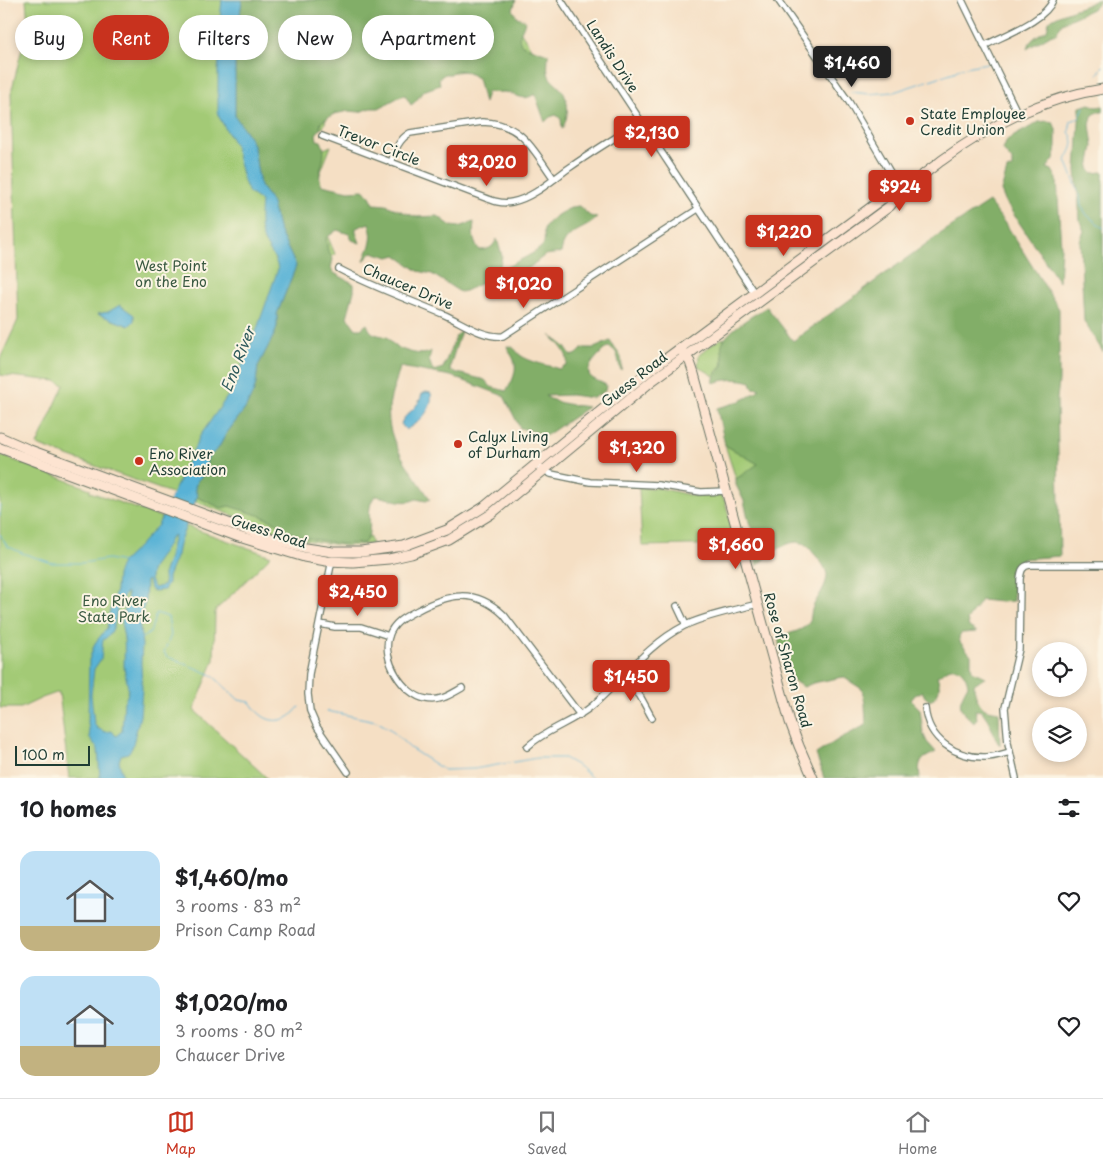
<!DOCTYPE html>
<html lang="en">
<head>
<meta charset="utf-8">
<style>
  body { margin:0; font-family:"Playpen Sans",sans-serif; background:#f6f6f6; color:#202124; height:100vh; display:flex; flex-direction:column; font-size:19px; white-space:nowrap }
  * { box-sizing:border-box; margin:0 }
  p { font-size:16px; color:#757577 }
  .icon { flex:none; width:28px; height:28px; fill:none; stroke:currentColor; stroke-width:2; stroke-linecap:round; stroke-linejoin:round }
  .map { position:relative; height:778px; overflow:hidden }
  .panel { display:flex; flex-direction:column; background:#fff; flex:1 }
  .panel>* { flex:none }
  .banner { position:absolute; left:15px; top:15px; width:500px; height:45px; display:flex; gap:10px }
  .tools { position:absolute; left:1032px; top:642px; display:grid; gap:10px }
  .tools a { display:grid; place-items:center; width:55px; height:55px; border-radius:50%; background:#fff; box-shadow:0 2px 8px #0003; font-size:25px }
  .scale { position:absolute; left:15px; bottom:12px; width:75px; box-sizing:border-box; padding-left:5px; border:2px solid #1f3d34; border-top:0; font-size:14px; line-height:18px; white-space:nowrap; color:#1f3d34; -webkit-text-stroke:4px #fcf5e5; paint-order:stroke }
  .price { position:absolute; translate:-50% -42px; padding:0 11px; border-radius:5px; background:#c8321e; color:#fff; font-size:16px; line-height:32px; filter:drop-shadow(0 1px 2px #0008) }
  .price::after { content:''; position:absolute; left:50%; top:30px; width:15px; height:11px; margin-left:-8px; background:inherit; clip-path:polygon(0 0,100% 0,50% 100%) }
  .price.selected { background:#222; color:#fff }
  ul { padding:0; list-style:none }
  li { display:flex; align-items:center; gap:15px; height:125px; padding:0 20px }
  li span { display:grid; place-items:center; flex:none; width:140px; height:100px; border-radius:15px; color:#555 }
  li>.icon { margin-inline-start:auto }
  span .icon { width:60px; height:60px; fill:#fffc; stroke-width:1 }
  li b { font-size:21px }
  h2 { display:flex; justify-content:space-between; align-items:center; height:60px; padding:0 20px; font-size:21px }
  .chip { padding:0 18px; border-radius:22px; background:#fff; box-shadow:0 2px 8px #0003; font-size:18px; line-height:45px }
  .chip.selected { background:#c8321e; color:#fff }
  .tab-bar { display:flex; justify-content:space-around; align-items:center; height:70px; border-top:1px solid #e0e0e0; background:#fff; font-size:14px; color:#757577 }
  .tab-bar a { display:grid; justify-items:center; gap:2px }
  .tab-bar .selected { color:#c8321e }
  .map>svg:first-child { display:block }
</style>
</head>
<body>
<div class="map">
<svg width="1103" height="778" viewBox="0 0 1103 778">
  <rect width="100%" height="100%" fill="#fcf5e5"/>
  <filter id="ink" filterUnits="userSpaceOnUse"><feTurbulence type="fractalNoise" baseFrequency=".02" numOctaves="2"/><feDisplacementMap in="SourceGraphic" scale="10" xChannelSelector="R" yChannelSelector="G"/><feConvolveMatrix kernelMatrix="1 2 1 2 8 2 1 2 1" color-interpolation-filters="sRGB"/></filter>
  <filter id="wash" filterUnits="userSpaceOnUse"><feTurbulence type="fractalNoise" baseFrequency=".0096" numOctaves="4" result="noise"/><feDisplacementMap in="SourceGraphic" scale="20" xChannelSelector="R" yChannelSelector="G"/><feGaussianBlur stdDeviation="1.12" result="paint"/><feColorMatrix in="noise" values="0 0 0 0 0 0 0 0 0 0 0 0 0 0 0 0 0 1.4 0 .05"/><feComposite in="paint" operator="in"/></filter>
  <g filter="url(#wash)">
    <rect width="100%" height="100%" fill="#f5dfc4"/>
    <g fill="#a3ca76" stroke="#618455">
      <polygon points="26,0 328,0 519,29 540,62 338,86 323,128 312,128 306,139 324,149 331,146 309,202 313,202 335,254 330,258 328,271 353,283 294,501 356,499 372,544 345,546 299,539 37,445 64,385 56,381 0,375 0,359 18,320 11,93 28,24"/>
      <polygon points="724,338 722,346 723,361 722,367 717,371 714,376 698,366 699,355 715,342"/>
      <polygon points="725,445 759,464 736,479"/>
      <polygon points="0,455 90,489 90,492 271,556 215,611 214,660 194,710 267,778 69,778 59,692 42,698 21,708 0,708"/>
      <polygon points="639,488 659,488 694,496 721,496 725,501 736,544 642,546"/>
    </g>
    <g fill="#82ae67" stroke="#50764e">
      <path d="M242 0H516L513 10 517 17 525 20C524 30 515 36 522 45L548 54C548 60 547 68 548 73 550 81 556 83 560 88 570 99 569 117 562 129L561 119 556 115 550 117 545 122 535 94C521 103 517 93 504 92 498 92 493 93 487 92L484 103 478 78 464 71 455 70 451 74H445L439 78 440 85 423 91 416 101 411 105 405 95 399 97 379 108H371L359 112 349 111 334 114 321 122 320 129 316 134 317 140 321 141C330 159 314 171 322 185L349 191 363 190 370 196 374 204 386 205 416 217 438 216 451 226 459 227 474 222C473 232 472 243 480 250 489 250 493 247 497 239L502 256 500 265 502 267 509 266C517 261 537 253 543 245 546 240 543 234 544 229 546 220 570 206 579 206L590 216 597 218C583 232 564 230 561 253L545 255 529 268 500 280 486 281 465 291 460 292 432 274 418 271 396 255 389 257 372 252 364 261C369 246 375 241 369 223L356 228V232L360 243 352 240 349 234 337 230 326 238 328 251 333 259 331 268 334 273 354 284V291L347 317 356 329H361L367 324C371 336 376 334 387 337 389 339 390 342 393 344 399 350 424 358 431 351L429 360 433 371 443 368 456 336 461 331 451 363 450 371 485 380 491 387 506 391C512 383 518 370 514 360 512 355 508 351 507 346 514 346 515 350 520 355 529 362 547 365 559 369L567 364C569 352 557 343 550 335L565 347 571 356 577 354 583 348H594L610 341C617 354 624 353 621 370 617 361 620 349 607 347 601 353 582 369 591 377 594 380 601 382 606 385L605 391 593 398 571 395 545 396C557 404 574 405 588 407L547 435 520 428 504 396 451 376 400 367C397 380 390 395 389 408 385 442 413 472 430 499L426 501 416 499C403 506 389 497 375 496 363 511 376 529 364 543L342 544 302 537 289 532 277 523 261 516 229 506 221 508 197 497 195 487 197 481 204 474 207 459 219 447 226 434 245 409 254 391 256 383 258 366 275 333 277 326V314L296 266 278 228 268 196 260 186 254 148 247 133 238 123 235 116V51L231 43 237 37Z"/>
      <path d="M1096 0H1101L1094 8 1062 23 1056 34H1052L1027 49C1029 40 1039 34 1047 30L1049 21C1063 11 1081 9 1096 0Z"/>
      <polygon points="1090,104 1096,107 1103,106 1103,112 1097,112 1092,116 1090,125 1093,146 1089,168 1092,173 1103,172 1103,352 1084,321 1080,241 1084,231 1080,221 1076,170 1080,107"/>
      <polygon points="1047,121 1053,122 1056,129 1056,146 1054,159 1047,168 1052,170 1057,179 1061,247 1059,282 1006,203 1001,191 1007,170 1012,168 1012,161 1003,150 1007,140 1039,122"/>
      <path d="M989 202 1009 229 1059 309V381L1057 399 1060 556 1021 559 1014 569 1013 601 1001 602 981 600 967 620 969 627 977 632 962 633 959 636 960 642 971 655V664L972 671 985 677 974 684C974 692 978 706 987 710 991 711 995 711 999 712L1000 745 998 743 988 720 982 711 975 710 977 718 974 723C957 707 957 705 968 685 966 675 960 664 948 669 944 671 941 675 937 676 941 686 940 695 930 701L925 697 922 691 915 695 911 700 920 709 923 733 927 742 936 752C920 760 918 760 920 778H824L816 754 839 739 866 725 865 703 862 689 843 677 813 683 804 687C800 685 796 683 793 680 787 672 777 647 779 637 788 633 800 632 807 625 812 621 810 613 813 607 817 597 826 588 827 576 827 570 821 561 816 556 813 553 810 548 806 545 792 534 767 557 757 566L755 557 757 542 749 522 744 501 736 485V479L758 464 725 445 717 408C733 404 747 400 760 389L753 388 751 382C738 378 726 379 713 383 715 371 717 374 722 367 726 360 720 351 722 344 726 331 755 314 767 307L793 341 937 236Z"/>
    </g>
    <g fill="#59b2d6" stroke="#3c7885" fill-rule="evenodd">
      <path d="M222 0H242L237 37 231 43 235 51V116L250 138 254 148 260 186 268 196 272 204 278 228 296 266 277 314V326L275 333 258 366 256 383 254 391 245 409 226 434 219 447 207 459 204 474 197 481 195 487 197 497 179 544 177 555 168 577V583L164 590 154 591 150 589 148 580 146 581 145 603 139 619 142 645 141 663 142 689 140 716 132 748 128 753 121 755 119 761 123 778H100L98 749 90 738 88 723 89 660 95 643 107 628 109 614 116 590 117 575 122 562 139 546 158 525 200 436 236 384 239 376 246 352 253 340 278 269C276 257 269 251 264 241 258 229 260 214 261 201L249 193 243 179 235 146 218 115V70L220 51 218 38ZM174 535 168 561 164 571V585L155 588C144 578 154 564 161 555 165 550 168 543 171 537ZM126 592 127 593C129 602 122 613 122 623 121 629 124 634 124 639 125 648 124 657 124 667 125 677 132 693 124 701L122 731 116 736 112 731 105 732 97 728 94 723 91 695 94 669 101 659 103 640C117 632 114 616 119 603 121 599 124 597 126 592Z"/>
      <polygon points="120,305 134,315 134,321 129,326 97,314 108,312"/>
      <path d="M426 392 431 393C434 410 419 422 406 430L401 424C405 412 418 410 422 394Z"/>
    </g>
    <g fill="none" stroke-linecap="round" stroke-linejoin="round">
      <g stroke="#59b2d6" stroke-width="1">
        <polyline points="1098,74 1103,66"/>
        <polyline points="851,92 869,94 894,92 954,72 961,68 987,63"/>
        <path d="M1084 107 1079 118 1071 121 1069 132C1077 143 1071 150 1066 160L1080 196 1081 206 1087 215 1103 228"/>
        <polyline points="0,505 0,516"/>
        <polyline points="0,534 7,546 22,553 52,563 82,563 108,559 123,562"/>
        <path d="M140 639 150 633 156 613 168 617 171 635 164 652 166 656 212 675 239 700 250 702C259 716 270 725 287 718 292 716 296 710 299 707"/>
        <polyline points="327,711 376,721 390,729 410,748 444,770 474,769 537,758 564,758 580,767 592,778"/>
      </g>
    </g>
  </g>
  <g filter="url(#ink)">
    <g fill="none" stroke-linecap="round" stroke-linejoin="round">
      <defs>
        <g id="street">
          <polyline points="561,0 755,294"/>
          <polyline points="778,0 849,102 901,191"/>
          <polyline points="962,0 1018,114"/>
          <path d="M984 46C1004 35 1045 21 1053 0"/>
          <path d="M322 136 475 194C487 198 499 205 512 202 533 198 552 180 569 168 592 152 616 137 641 122"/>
          <path d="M391 163C395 150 399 139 410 133L482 122C523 123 533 150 554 179"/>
          <path d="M339 269C373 287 410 300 445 315 463 323 483 338 503 336L698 209"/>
          <polyline points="535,465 551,474 590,482 658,485 701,492 727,491"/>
          <polyline points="332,560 309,674 308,694 310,711 317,727 348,772"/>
          <polyline points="677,606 686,625"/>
          <polyline points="320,624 335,627 361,627 389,636"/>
          <polyline points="623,676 640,696 652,718"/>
          <path d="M462 688C451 694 440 702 426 699 403 695 381 659 389 636 393 623 404 617 416 611 448 594 474 587 504 615L580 715"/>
          <path d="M925 708C928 740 956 758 986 757 994 757 1002 754 1010 752"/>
          <path d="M527 747C546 729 572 723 592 706 622 680 647 645 684 626 706 615 733 611 757 604"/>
          <path d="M1016 778 1008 743 1005 708 1019 649 1020 579C1021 571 1022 566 1030 565H1103"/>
        </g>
        <g id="secondary">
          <polyline points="682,351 690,362 694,374 790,722 799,746 813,778"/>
          <polyline points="0,437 30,450 269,538 306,548 333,552 361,552 404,546 447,530 484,507 648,372 882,199 901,192"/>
          <path d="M0 448 239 537 304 557 326 561 353 562 389 559 411 554 449 540 491 514 653 380 890 206C904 188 923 175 941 161 990 125 1042 98 1103 89"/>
        </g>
      </defs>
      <use href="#street" stroke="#6a7666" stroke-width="8"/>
      <use href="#secondary" stroke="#6a7666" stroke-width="11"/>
      <use href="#street" stroke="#fff" stroke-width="5.5"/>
      <use href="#secondary" stroke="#fde4d1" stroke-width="9"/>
    </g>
  </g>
  <g fill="#c8321e" stroke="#fcf5e5" stroke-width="2">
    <circle cx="910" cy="121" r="5"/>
    <circle cx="458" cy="444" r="5"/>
    <circle cx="139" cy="461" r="5"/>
  </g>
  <g text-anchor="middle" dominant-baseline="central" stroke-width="4" stroke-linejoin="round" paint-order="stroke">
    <g font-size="14" fill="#1f3d34" stroke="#fcf5e5">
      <text transform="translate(613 56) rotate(57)">Landis Drive</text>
      <text transform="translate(379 145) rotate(21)">Trevor Circle</text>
      <text transform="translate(408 286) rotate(23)">Chaucer Drive</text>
      <text transform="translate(634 379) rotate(-38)">Guess Road</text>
      <text transform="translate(269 531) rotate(18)">Guess Road</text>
      <text transform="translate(788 660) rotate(74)">Rose of Sharon Road</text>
    </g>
    <g font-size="14" fill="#1f3d34" stroke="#fcf5e5" text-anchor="start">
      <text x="920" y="113">State Employee<tspan x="920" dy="16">Credit Union</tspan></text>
      <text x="468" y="436">Calyx Living<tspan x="468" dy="16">of Durham</tspan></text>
      <text x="149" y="453">Eno River<tspan x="149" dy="16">Association</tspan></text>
    </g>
    <g font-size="14" fill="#395941" stroke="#fcf5e5">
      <text x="171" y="265">West Point<tspan x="171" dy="16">on the Eno</tspan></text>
      <text x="114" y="600">Eno River<tspan x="114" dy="16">State Park</tspan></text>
    </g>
    <g font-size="15" font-style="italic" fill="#2e5a5c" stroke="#fcf5e5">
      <text transform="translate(237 359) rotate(-69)">Eno River</text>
    </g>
  </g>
</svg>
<div class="tools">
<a><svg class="icon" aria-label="locate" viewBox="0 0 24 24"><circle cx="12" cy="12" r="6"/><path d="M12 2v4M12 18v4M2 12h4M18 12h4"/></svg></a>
<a><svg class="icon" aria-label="layers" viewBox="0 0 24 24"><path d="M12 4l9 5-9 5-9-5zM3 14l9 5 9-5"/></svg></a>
</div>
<div class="scale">100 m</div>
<b class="price selected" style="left:852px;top:88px">$1,460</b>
<b class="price" style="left:652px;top:158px">$2,130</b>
<b class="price" style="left:487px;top:187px">$2,020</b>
<b class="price" style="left:900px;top:212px">$924</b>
<b class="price" style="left:784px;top:257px">$1,220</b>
<b class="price" style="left:524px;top:309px">$1,020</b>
<b class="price" style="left:637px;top:473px">$1,320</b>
<b class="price" style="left:736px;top:570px">$1,660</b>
<b class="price" style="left:358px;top:617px">$2,450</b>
<b class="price" style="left:631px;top:702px">$1,450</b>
<div class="banner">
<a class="chip">Buy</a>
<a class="chip selected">Rent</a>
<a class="chip">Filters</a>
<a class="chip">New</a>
<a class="chip">Apartment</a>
</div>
</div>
<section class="panel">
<h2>10 homes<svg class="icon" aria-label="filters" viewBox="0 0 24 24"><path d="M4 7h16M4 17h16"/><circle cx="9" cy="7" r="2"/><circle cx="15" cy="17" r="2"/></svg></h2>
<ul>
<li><span style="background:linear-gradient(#bfe0f5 75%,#c2b280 0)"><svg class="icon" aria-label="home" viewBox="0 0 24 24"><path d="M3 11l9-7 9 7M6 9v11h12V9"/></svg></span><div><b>$1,460/mo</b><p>3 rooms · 83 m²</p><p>Prison Camp Road</p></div><svg class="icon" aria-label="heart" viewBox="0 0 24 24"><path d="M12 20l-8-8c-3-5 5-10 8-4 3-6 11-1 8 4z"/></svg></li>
<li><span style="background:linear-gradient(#bfe0f5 70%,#c2b280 0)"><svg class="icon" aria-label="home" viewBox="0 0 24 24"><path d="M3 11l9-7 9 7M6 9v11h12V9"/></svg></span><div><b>$1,020/mo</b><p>3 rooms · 80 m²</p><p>Chaucer Drive</p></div><svg class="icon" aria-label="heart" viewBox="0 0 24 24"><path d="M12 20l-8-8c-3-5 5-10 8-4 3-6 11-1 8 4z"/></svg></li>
</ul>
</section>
<nav class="tab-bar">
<a class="selected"><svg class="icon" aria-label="map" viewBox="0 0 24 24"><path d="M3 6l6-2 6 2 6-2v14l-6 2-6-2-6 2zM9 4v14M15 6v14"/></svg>Map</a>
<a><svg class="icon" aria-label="saved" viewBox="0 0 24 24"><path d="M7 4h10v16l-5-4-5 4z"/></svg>Saved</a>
<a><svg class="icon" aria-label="home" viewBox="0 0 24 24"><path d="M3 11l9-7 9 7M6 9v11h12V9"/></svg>Home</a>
</nav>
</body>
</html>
